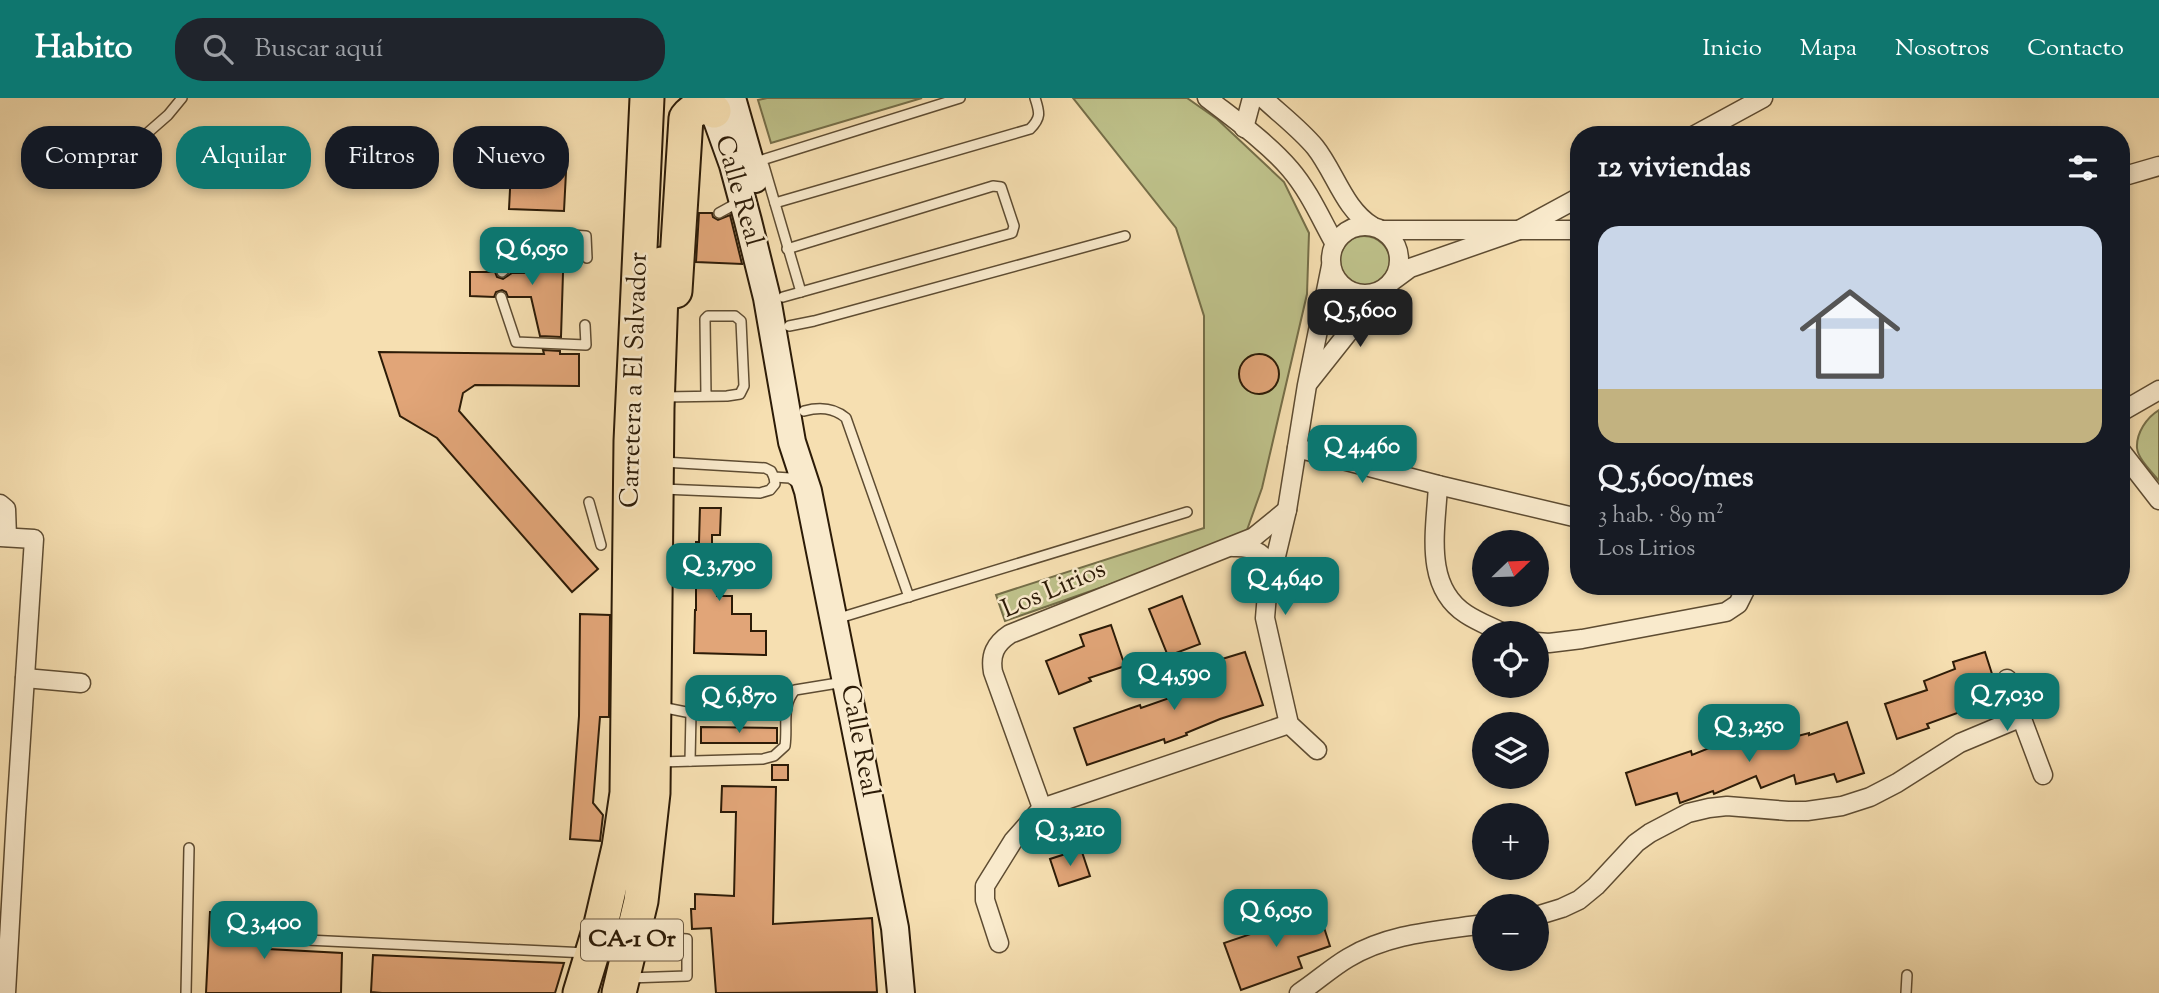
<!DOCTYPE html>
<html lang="es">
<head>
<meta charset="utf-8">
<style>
  body { margin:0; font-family:"Sorts Mill Goudy",serif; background:#20242c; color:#f1f3f6; height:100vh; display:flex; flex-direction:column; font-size:26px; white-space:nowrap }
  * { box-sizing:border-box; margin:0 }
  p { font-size:23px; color:#9ea1a6 }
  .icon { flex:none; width:38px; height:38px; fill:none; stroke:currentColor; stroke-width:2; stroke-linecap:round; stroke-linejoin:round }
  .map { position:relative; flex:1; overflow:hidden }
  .side { position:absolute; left:1570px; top:28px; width:560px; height:469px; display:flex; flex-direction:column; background:#171b24; border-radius:28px; box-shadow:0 4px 10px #0003 }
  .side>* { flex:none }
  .guide { position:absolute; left:21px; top:28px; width:665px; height:63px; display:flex; gap:14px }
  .needle { width:46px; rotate:67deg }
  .controls { position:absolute; left:1472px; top:432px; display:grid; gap:14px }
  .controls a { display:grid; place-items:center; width:77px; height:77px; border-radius:50%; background:#171b24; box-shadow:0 4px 10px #0003; font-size:35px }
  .price { position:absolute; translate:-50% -60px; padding:0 16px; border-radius:14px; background:#0f766e; color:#fff; font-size:23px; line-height:46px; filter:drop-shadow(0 2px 4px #0008) }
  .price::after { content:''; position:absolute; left:50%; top:42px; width:21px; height:16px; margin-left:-10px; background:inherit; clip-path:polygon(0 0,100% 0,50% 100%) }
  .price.on { background:#222; color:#fff }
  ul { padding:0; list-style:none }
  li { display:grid; align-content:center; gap:14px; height:371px; padding:0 28px }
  li span { display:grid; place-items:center; height:217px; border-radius:21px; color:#555 }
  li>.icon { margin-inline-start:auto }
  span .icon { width:126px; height:126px; fill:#fffc; stroke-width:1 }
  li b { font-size:30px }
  h2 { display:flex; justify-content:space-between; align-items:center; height:84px; padding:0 28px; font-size:30px }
  .chip { padding:0 24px; border-radius:28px; background:#171b24; box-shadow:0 4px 10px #0003; font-size:24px; line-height:63px }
  .chip.on { background:#0f766e; color:#fff }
  header { display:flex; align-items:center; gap:42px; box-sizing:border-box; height:98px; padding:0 35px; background:#0f766e; color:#fff }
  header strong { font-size:33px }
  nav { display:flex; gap:38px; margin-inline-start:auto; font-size:24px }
  .search { width:490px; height:63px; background:#20242c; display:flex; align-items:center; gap:18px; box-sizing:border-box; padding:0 24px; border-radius:28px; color:#9ea1a6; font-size:26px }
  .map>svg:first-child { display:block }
</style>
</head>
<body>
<header>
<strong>Habito</strong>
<div class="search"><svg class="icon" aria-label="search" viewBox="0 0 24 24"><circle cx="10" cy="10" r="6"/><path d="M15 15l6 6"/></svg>Buscar aquí</div>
<nav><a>Inicio</a><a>Mapa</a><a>Nosotros</a><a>Contacto</a></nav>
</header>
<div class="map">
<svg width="2159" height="895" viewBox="0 0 2159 895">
  <rect width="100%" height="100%" fill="#f6dfb1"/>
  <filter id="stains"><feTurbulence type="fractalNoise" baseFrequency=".00286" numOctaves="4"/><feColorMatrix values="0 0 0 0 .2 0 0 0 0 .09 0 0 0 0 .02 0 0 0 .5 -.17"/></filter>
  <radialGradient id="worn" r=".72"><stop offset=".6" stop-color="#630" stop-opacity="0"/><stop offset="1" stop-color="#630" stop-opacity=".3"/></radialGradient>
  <g fill="#bec18a" stroke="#756e48" stroke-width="2">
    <polygon points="767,0 922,0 771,45 758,2"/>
    <polygon points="1073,0 1187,0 1217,21 1284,84 1309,135 1307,196 1262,390 1247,432 1237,441 1212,451 1005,523 996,497 1204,430 1204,218 1176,130"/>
    <circle cx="1364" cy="164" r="26"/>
    <path d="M2159 312V383C2152 374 2138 361 2137 350 2136 335 2147 319 2159 312Z"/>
  </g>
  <g fill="#e1a578" stroke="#2c1b07" stroke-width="2">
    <polygon points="511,72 566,74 564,113 509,111"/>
    <polygon points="699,115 712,115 713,119 718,122 730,117 742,166 696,164"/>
    <polygon points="547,142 564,143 561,239 540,238 531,199 508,199 506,194 502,192 496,194 494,199 470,198 470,174 495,174 497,179 503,181 512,175 528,175 526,166 540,155 540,149"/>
    <polygon points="543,252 560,253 560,256 579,256 579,288 475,287 463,295 459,313 598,471 572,494 437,340 400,318 379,254 544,256"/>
    <circle cx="1259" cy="276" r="20"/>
    <polygon points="700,410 721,410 720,437 712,437 712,478 717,478 717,498 732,498 732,516 751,516 751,533 766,533 766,557 694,555 695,512 696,512 696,444 699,444"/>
    <polygon points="1182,498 1200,546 1168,558 1149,511"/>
    <polygon points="580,516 610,517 609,619 600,619 593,705 603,717 600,743 570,741 579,618"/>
    <polygon points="1111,527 1125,568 1089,580 1091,583 1059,596 1046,563 1084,548 1080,537"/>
    <polygon points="1245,554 1263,607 1220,621 1186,635 1187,637 1165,645 1164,641 1087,667 1074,630 1140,607 1141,610 1181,596 1179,591 1213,578 1209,565"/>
    <polygon points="1985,554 2001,604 1969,614 1968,611 1927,626 1929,630 1897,641 1885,606 1927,592 1924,583 1955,571 1953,564"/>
    <polygon points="708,583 745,584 744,598 708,597"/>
    <polygon points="1847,624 1864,675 1837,684 1834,676 1796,686 1794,677 1761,690 1756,678 1714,696 1713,693 1680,705 1677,695 1636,707 1626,675 1691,653 1692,657 1764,628 1771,645 1809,635 1809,637"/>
    <polygon points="701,629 777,630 777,645 701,645"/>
    <rect x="772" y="667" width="16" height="15"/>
    <polygon points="722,688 776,689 773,826 872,820 877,894 716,895 711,830 692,831 691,811 695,811 695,796 734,798 736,714 721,714"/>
    <polygon points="1081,751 1090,778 1059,788 1050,761"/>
    <polygon points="1318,811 1330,848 1298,859 1302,870 1241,892 1224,845 1292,822 1292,820"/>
    <polygon points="210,814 270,817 268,851 342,855 341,895 206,895"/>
    <polygon points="373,857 564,865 555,895 382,895 371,894"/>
  </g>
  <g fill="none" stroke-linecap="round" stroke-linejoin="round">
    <defs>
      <g id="lane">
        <polyline points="136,45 168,17 182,0"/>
        <polyline points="762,62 960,0"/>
        <polyline points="764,68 801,194"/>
        <path d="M775 105 1030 31C1041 20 1040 15 1035 0"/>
        <polyline points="719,115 739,104"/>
        <polyline points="502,174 545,135 586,138 587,160"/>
        <polyline points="501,199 516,244 586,247 585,227"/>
        <polyline points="783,199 1012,135 1014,128 1001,89 993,88 787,151"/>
        <polyline points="789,228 814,223 1125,138"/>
        <polyline points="663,299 727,298 740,296 744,288 741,223 735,218 708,218 705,221 706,298"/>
        <path d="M804 313C819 309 833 309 846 320L909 499"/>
        <polyline points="663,364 765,370 771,373 774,379 790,380 800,387"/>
        <polyline points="663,391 760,395 770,392 775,386 774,379"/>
        <polyline points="589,404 601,447"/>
        <polyline points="836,521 1187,414"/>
        <polyline points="661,609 691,615 784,617"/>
        <polyline points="690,663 691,615"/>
        <path d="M660 664 763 661 774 658 785 648C788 627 781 609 795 592L844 584"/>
        <polyline points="285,841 587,855"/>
        <polyline points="628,880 687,878 687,841 639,838"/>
        <polyline points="186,895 189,750"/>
        <polyline points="1906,895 1907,877"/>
      </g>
      <g id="street">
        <path d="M1207 0C1234 21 1268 45 1290 71 1309 93 1321 121 1335 146"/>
        <path d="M1263 0C1280 16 1300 31 1315 49 1335 74 1344 111 1372 128"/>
        <polyline points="1244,30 1252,0"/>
        <polyline points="1695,37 1763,0"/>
        <polyline points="2121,79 2159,68"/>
        <circle cx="1365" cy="162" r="34"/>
        <polyline points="1383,132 1578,132"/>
        <polyline points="1391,184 1410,170 1519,132 1578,100"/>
        <polyline points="1309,284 1382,192"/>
        <polyline points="2121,314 2159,292"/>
        <polyline points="1297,350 1438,387 1578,420"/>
        <polyline points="2121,353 2159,402"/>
        <path d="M1438 387C1436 431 1423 488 1466 516 1478 524 1492 529 1505 536"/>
        <polyline points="0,406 6,411 7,439"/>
        <polyline points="0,439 34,441 16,717 6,895"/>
        <path d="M1233 449C1254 448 1269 456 1272 479"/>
        <polyline points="1536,544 1549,545 1582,541 1726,514 1738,506 1747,488"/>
        <polyline points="25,580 81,585"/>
        <polyline points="2007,581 2043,677"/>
        <polyline points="1317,652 1289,626 1265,520 1267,496 1287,412 1307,287 1331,168"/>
        <path d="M1042 710 993 574C990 557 995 546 1010 536L1254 439 1287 412"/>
        <polyline points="1536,818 1562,810 1579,802 1596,788 1636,745 1650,735 1688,715 1709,710 1727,708 1788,713 1807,713 1842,708 1870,699 1897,685 1960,645 2022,619"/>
        <polyline points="999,845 985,802 985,788 1013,743 1042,710 1289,626"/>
        <path d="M1299 895C1316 884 1331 870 1348 860 1390 835 1437 833 1484 826"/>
      </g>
      <g id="secondary">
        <polyline points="709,0 733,67 748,123 767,200 792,344 808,393 895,830 901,895"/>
        <polyline points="732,0 755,81"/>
      </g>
      <g id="highway">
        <path d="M675 193 686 20C692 12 699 9 708 9L714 13"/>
        <polyline points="580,895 601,826 619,749 627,695 631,343 647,0"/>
        <polyline points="619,895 641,803 653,695 657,310 662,166"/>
      </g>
    </defs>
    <use href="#lane" stroke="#5e4c32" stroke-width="12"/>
    <use href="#street" stroke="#5e4c32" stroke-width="21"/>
    <use href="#secondary" stroke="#2c1b07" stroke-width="30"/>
    <use href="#highway" stroke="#2c1b07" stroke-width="37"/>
    <use href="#lane" stroke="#f9eacc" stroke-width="9"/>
    <use href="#street" stroke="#f9eacc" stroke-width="18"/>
    <use href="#secondary" stroke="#f9eacc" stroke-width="26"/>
    <use href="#highway" stroke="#f6dfb1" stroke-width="33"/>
  </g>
  <g text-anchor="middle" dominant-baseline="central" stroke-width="5" stroke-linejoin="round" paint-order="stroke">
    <rect fill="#f9eacc" stroke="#6a5942" stroke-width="2" x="581" y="821.5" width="102" height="41" rx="5"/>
    <g font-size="24" font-weight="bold" fill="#2c1b07">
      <text x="632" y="842">CA-1 Or</text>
    </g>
    <g font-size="26" fill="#2c1b07" stroke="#f9eacc">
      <text transform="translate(738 93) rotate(74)">Calle Real</text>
      <text transform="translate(635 282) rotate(-88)">Carretera a El Salvador</text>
      <text transform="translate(1054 492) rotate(-23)">Los Lirios</text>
      <text transform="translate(859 643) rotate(79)">Calle Real</text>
    </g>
  </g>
  <rect width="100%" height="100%" filter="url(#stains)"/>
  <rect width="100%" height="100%" fill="url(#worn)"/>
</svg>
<div class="controls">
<a><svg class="needle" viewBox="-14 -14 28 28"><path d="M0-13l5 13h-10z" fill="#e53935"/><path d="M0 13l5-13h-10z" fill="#9ea1a6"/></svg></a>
<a><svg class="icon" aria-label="locate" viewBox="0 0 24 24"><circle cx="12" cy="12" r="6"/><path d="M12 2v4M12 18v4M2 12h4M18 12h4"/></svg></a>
<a><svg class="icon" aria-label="layers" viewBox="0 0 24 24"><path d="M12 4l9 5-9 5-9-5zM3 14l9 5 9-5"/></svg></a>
<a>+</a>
<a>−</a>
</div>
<b class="price" style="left:532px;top:189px">Q 6,050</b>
<b class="price on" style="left:1360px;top:251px">Q 5,600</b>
<b class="price" style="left:1362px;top:387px">Q 4,460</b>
<b class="price" style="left:719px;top:505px">Q 3,790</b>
<b class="price" style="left:1285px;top:519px">Q 4,640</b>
<b class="price" style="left:1174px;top:614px">Q 4,590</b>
<b class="price" style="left:2007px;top:635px">Q 7,030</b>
<b class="price" style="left:739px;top:637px">Q 6,870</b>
<b class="price" style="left:1749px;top:666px">Q 3,250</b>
<b class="price" style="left:1070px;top:770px">Q 3,210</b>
<b class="price" style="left:1276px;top:851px">Q 6,050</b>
<b class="price" style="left:264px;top:863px">Q 3,400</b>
<div class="guide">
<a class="chip">Comprar</a>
<a class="chip on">Alquilar</a>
<a class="chip">Filtros</a>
<a class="chip">Nuevo</a>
</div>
<section class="side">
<h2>12 viviendas<svg class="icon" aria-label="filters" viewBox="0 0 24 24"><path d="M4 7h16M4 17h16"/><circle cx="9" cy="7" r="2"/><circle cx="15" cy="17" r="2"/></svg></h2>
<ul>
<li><span style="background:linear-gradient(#c9d6e8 75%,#c2b280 0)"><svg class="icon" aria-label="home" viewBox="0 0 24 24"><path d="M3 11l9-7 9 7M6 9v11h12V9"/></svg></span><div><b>Q 5,600/mes</b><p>3 hab. · 89 m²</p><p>Los Lirios</p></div></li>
</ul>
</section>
</div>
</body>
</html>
